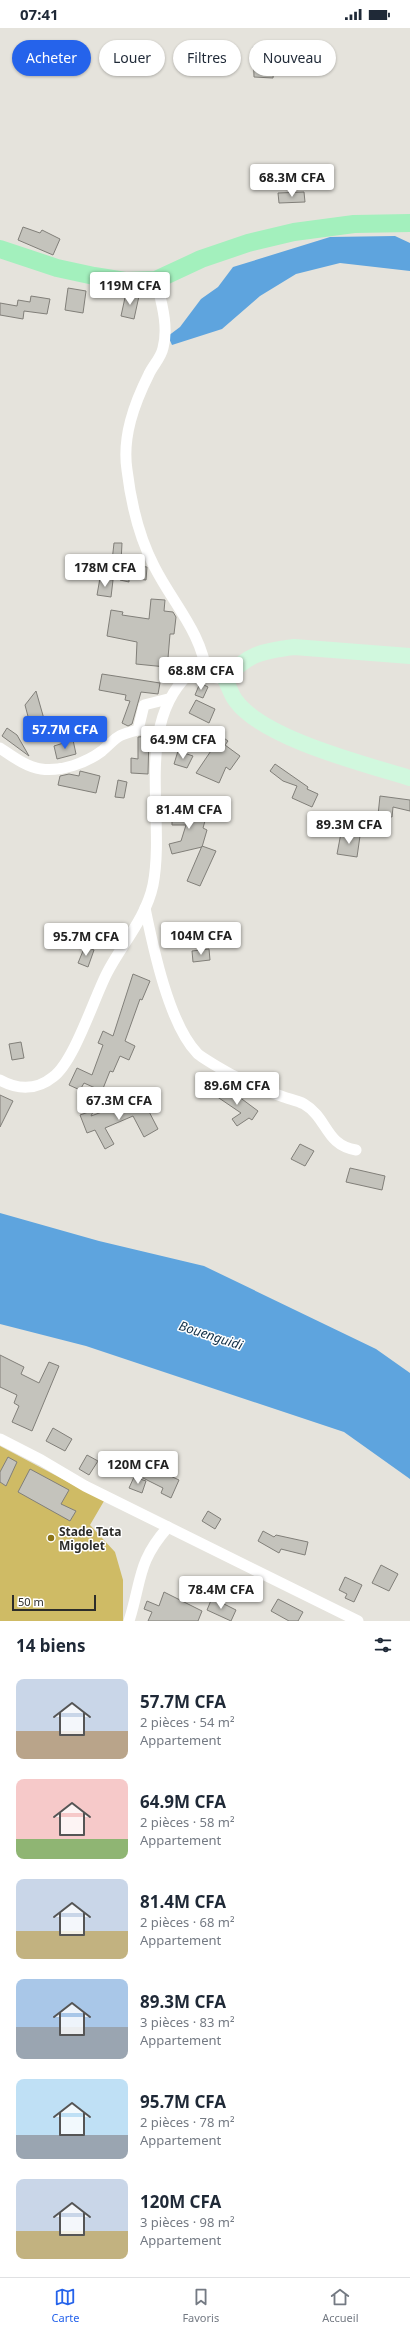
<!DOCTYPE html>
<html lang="fr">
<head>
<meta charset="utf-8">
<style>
  body { margin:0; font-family:"Noto Sans",sans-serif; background:#f6f6f7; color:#1f2937; height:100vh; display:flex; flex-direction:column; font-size:15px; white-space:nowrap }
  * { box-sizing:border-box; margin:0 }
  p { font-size:13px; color:#747a83 }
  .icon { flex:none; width:22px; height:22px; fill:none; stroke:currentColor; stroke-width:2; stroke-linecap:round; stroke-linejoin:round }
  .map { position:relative; height:1593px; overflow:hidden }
  .panel { display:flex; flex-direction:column; background:#fff; flex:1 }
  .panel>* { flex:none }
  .hud { position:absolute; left:12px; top:12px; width:386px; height:36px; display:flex; gap:8px }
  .scale { position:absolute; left:12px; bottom:10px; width:84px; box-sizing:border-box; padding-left:4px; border:2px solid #2d2d2a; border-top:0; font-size:11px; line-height:14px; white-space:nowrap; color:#2d2d2a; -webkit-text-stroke:3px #fff; paint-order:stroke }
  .price { position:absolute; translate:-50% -34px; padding:0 9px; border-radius:4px; background:#fff; color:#222; font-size:13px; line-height:26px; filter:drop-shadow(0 1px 2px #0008) }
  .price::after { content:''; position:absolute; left:50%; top:24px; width:12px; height:9px; margin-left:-6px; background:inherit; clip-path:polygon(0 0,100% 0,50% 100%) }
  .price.current { background:#2563eb; color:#fff }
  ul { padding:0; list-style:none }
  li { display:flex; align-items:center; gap:12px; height:100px; padding:0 16px }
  li span { display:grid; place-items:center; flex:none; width:112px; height:80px; border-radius:8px; color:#555 }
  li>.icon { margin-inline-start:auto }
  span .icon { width:48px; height:48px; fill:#fffc; stroke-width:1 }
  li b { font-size:17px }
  h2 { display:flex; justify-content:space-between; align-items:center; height:48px; padding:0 16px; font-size:17px }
  .tag { padding:0 14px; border-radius:18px; background:#fff; box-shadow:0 1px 3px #0004; font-size:14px; line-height:36px }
  .tag.current { background:#2563eb; color:#fff }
  .status { display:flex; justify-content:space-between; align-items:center; height:28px; padding:0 20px; background:#fff; direction:ltr }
  .status svg { height:11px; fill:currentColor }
  .tab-bar { display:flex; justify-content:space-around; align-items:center; height:56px; border-top:1px solid #e0e1e3; background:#fff; font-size:11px; color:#747a83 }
  .tab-bar a { display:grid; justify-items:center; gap:2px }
  .tab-bar .current { color:#2563eb }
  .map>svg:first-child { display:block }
</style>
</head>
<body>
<div class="status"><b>07:41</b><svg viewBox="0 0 49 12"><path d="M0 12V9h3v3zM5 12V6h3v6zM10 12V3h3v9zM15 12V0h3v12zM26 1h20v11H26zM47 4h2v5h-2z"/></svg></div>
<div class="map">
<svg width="410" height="1593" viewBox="0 0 410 1593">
  <rect width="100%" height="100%" fill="#e5e3dc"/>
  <polygon fill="#cfbb65" points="0,1418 104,1473 90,1497 115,1524 123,1552 123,1593 0,1593"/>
  <g fill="#5ea4de">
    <polygon points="395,208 410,215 410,243 340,235 296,246 260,268 222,301 172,317 168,308 180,299 201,271 218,259 233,239 330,209"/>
    <polygon points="0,1185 99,1213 204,1238 376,1321 410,1345 410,1451 344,1404 86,1318 0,1296"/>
  </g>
  <g fill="#c4c3bc" stroke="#817f79">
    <polygon points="253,19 265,19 264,38 274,39 273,50 254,49"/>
    <polygon points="304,164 305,174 279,175 278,165"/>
    <polygon points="23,199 40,205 42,202 60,211 53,227 18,212"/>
    <polygon points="68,260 86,263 83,285 65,282"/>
    <polygon points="126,265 139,268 134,291 121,288"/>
    <polygon points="31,268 50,271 47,286 24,283 23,291 0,287 0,275 17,278 18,272 30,274"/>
    <polygon points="114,515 122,515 121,534 112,533"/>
    <polygon points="123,536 147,539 146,552 129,550 129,554 120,552"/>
    <polygon points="100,550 113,552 111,569 97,567"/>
    <polygon points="151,571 165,572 164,583 173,584 176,589 174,606 170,606 168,630 187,632 186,640 181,644 176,644 176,640 136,636 137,614 107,608 111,582 123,584 122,587 149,591"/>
    <polygon points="102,646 160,655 158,666 141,664 132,696 128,698 122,695 130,673 125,672 126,667 99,662"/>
    <polygon points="200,655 208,659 203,670 195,667"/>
    <polygon points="36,663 44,691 30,696 25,677"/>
    <polygon points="196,672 215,681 209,695 189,685"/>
    <polygon points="7,700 17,707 29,728 2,708"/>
    <polygon points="149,708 148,746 131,745 131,730 138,731 138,709"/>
    <polygon points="221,708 228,713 225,717 240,728 230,742 226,739 219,755 196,745"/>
    <polygon points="73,712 76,726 57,731 54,718"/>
    <polygon points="178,723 193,728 187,740 174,736"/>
    <polygon points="275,736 308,759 307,761 318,766 312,779 292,770 297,758 283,753 270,743"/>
    <polygon points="80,743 100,748 96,765 58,757 60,748 69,746 79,748"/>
    <polygon points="118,752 127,754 124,770 115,769"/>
    <polygon points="380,768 410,772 410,783 393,779 392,789 378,787"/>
    <polygon points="188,780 207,786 203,800 207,802 202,819 172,826 169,816 181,813 186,797 172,797 172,784 187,784"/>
    <polygon points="341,805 360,808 357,829 337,826"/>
    <polygon points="202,818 216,823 200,858 187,853"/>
    <polygon points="85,918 94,922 88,939 78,935"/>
    <polygon points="209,921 210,932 193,934 192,923"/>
    <polygon points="133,946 150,953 142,972 140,971 125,1013 135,1018 129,1032 120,1028 113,1044 110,1043 102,1063 84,1055 80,1062 69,1057 77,1040 92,1047 103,1017 98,1015 103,1003 113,1008"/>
    <polygon points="21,1014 24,1030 12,1032 9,1016"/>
    <polygon points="223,1057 258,1083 252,1092 249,1090 237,1098 232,1091 241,1085 216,1068"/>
    <polygon points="0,1067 13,1073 0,1099"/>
    <polygon points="143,1072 158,1101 144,1109 133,1088 105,1100 114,1116 105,1121 95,1102 87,1105 80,1087 94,1082 91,1088 121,1077 123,1082"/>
    <polygon points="300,1116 314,1123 305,1138 291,1131"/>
    <polygon points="350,1140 385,1148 382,1162 346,1154"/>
    <polygon points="0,1327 24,1339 21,1346 39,1355 49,1334 59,1338 32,1403 12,1394 19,1378 14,1375 17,1367 0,1359"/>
    <polygon points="53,1400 72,1411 65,1423 46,1413"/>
    <polygon points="87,1427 98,1433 89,1447 79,1441"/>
    <polygon points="8,1429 17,1434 6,1458 0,1454 0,1444"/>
    <polygon points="145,1436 179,1452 171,1470 161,1465 163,1460 141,1449"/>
    <polygon points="30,1441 69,1462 61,1476 76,1483 70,1493 18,1464"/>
    <polygon points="134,1449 146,1453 142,1465 129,1460"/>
    <polygon points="208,1483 221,1491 215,1501 202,1493"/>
    <polygon points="263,1503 274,1509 276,1507 308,1514 305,1527 281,1521 279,1525 258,1513"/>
    <polygon points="381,1537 398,1546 389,1563 372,1555"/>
    <polygon points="345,1549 362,1557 354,1574 345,1570 347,1566 339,1562"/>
    <polygon points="164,1564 202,1583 198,1593 148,1593 152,1584 144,1581 147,1573 159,1578"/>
    <polygon points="212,1570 236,1582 231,1593 207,1582"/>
    <polygon points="278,1571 303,1584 298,1593 289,1593 271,1583"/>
  </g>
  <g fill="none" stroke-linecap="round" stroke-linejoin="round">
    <g stroke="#fff" stroke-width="11">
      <path d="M156 252C161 273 169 298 163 320 161 330 153 337 149 346 134 376 122 409 127 442 131 475 139 509 154 538 173 576 202 604 207 648"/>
      <path d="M0 720C12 728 26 739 41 741 61 744 86 735 102 723 119 708 115 708 138 702L144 677 168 671"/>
      <path d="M145 880C153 919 169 996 197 1025 200 1029 230 1046 236 1049 250 1057 266 1063 281 1068 288 1071 297 1072 304 1076 328 1090 325 1117 356 1122"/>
      <path d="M0 1052C18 1062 37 1062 53 1049 74 1034 94 970 107 945 122 916 146 890 153 857 166 790 134 697 189 646L225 651"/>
      <polyline points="0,1411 41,1432 85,1458 358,1593"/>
      <path d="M129 1593C142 1552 137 1534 168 1499"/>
    </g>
    <path stroke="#d1f8de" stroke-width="16" d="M410 628 294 619C261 623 248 626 225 651 229 658 231 667 236 673 264 711 365 736 410 750"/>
    <polyline stroke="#a3f0bd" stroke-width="18" points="0,221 57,240 94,248 125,253 156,252 201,231 248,215 294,204 354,196 410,195"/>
  </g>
  <circle fill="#8c7417" stroke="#fff" stroke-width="1.5" cx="51" cy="1510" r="4"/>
  <g text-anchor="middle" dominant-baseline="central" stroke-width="3" stroke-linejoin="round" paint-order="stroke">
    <g font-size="12" font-weight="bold" fill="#2d2d2a" stroke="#fff" text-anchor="start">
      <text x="59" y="1503">Stade Tata<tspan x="59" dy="14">Migolet</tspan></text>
    </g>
    <g font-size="13" font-style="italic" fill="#102e46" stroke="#fff">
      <text transform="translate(211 1307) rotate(18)">Bouenguidi</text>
    </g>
  </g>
</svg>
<div class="scale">50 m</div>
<b class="price" style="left:292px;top:170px">68.3M CFA</b>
<b class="price" style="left:130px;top:278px">119M CFA</b>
<b class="price" style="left:105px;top:560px">178M CFA</b>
<b class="price" style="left:201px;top:663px">68.8M CFA</b>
<b class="price current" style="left:65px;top:722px">57.7M CFA</b>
<b class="price" style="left:183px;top:732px">64.9M CFA</b>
<b class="price" style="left:189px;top:802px">81.4M CFA</b>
<b class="price" style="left:349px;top:817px">89.3M CFA</b>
<b class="price" style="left:201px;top:928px">104M CFA</b>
<b class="price" style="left:86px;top:929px">95.7M CFA</b>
<b class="price" style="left:237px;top:1078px">89.6M CFA</b>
<b class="price" style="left:119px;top:1093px">67.3M CFA</b>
<b class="price" style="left:138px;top:1457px">120M CFA</b>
<b class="price" style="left:221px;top:1582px">78.4M CFA</b>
<div class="hud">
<a class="tag current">Acheter</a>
<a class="tag">Louer</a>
<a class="tag">Filtres</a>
<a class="tag">Nouveau</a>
</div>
</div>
<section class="panel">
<h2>14 biens<svg class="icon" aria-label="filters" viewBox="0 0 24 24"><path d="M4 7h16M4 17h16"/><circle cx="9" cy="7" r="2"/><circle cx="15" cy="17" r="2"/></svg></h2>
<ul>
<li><span style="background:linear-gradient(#c9d6e8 65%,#b9a48a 0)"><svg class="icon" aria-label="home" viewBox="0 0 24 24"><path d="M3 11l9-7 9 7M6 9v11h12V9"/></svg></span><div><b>57.7M CFA</b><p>2 pièces · 54 m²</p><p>Appartement</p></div></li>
<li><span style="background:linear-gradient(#f6c9c9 75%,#8fb573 0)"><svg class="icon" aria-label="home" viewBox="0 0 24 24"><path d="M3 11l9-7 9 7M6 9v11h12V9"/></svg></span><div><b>64.9M CFA</b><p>2 pièces · 58 m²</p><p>Appartement</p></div></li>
<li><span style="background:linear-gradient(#c9d6e8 65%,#c2b280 0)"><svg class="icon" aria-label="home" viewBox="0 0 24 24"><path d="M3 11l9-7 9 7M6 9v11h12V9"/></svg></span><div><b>81.4M CFA</b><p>2 pièces · 68 m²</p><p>Appartement</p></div></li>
<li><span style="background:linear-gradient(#a9c7e8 60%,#9aa5b1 0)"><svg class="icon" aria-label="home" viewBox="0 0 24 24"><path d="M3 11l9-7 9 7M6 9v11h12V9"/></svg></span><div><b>89.3M CFA</b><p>3 pièces · 83 m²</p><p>Appartement</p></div></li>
<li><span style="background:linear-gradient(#bfe0f5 70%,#9aa5b1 0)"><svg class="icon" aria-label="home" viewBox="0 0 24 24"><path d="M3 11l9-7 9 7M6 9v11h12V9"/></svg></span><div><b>95.7M CFA</b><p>2 pièces · 78 m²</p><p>Appartement</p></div></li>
<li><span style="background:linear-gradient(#c9d6e8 65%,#c2b280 0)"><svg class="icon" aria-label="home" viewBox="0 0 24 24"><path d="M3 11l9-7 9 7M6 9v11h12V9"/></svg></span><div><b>120M CFA</b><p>3 pièces · 98 m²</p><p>Appartement</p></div></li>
</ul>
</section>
<nav class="tab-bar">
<a class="current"><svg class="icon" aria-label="map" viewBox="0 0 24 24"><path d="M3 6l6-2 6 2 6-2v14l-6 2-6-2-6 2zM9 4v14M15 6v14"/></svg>Carte</a>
<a><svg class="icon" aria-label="saved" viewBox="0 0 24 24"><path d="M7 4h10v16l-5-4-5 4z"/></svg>Favoris</a>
<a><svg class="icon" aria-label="home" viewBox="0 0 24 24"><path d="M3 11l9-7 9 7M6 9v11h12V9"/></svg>Accueil</a>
</nav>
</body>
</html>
